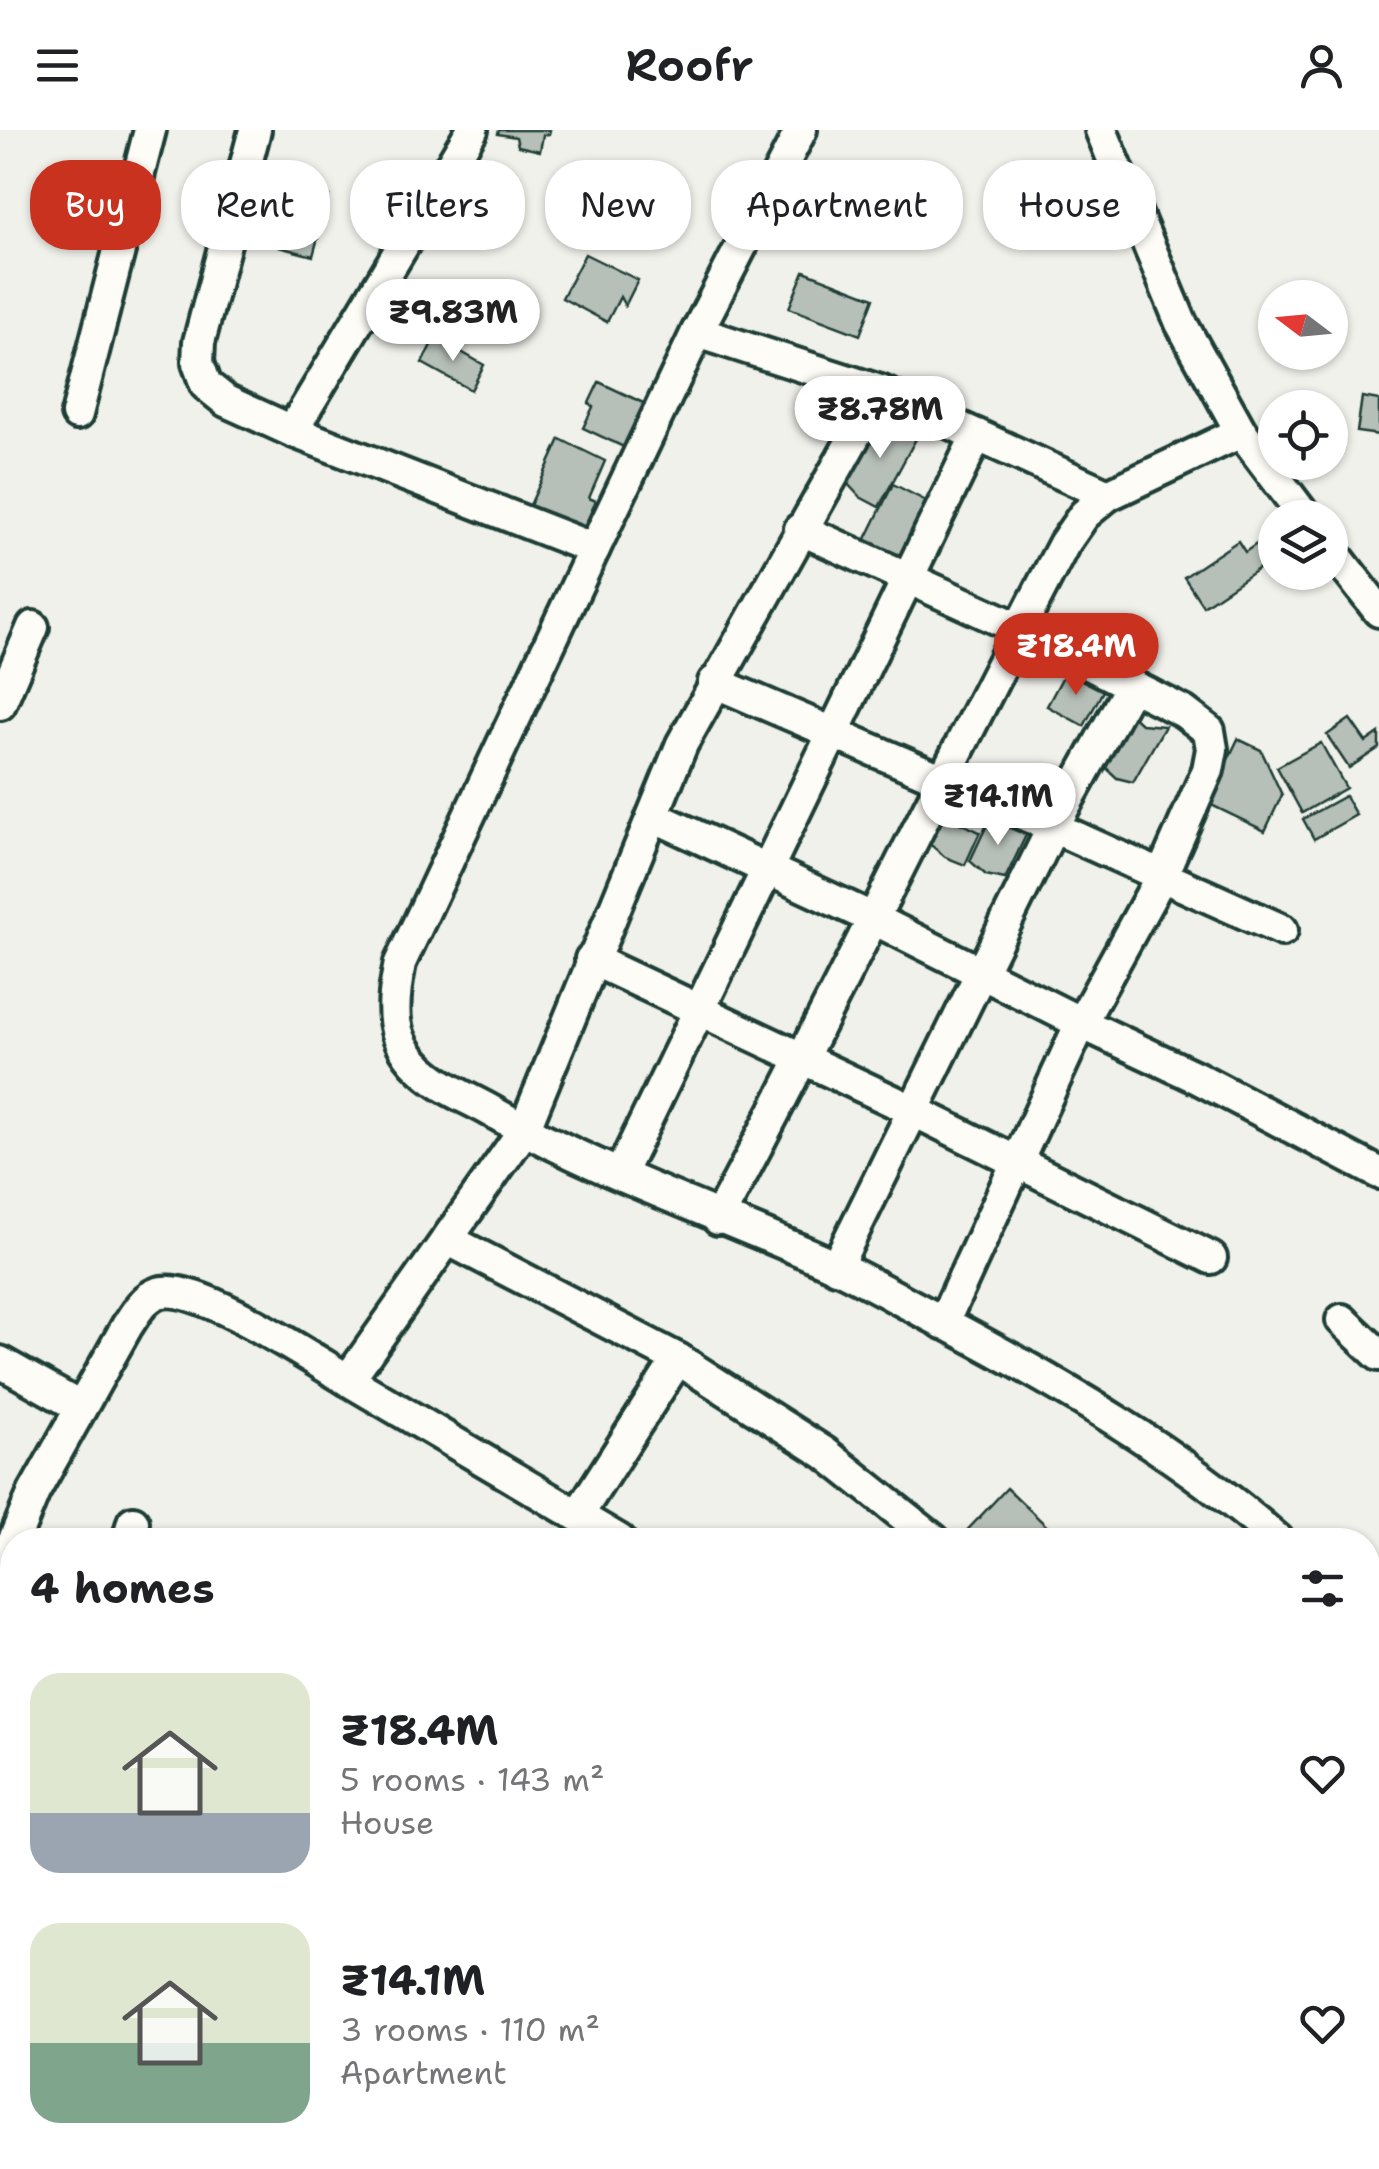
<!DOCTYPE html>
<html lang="en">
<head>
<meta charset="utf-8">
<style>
  body { margin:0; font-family:"Shantell Sans",sans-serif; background:#f2f2f2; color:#202124; height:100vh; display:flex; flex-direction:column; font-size:38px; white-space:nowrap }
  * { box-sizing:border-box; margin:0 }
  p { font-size:32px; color:#757577 }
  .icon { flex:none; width:55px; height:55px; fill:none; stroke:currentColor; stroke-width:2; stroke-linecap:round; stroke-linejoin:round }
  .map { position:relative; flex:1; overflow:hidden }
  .sheet { position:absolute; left:0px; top:1398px; width:1380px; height:642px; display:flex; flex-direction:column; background:#fff; border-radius:40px 40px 0 0; box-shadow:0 2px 8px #0004 }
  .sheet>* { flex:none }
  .banner { position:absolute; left:30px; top:30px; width:1320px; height:90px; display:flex; gap:20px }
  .needle { width:65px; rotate:286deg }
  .buttons { position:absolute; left:1258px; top:150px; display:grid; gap:20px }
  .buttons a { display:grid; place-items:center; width:90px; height:90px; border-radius:50%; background:#fff; box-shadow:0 2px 8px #0004; font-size:50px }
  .price { position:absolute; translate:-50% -85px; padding:0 22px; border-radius:35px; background:#fff; color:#222; font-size:32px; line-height:65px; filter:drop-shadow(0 2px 5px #0008) }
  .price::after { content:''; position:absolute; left:50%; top:60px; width:30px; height:22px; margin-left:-15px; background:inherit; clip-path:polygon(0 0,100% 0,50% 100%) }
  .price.active { background:#c8321e; color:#fff }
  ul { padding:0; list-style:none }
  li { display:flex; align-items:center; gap:30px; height:250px; padding:0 30px }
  li span { display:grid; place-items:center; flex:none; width:280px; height:200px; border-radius:30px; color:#555 }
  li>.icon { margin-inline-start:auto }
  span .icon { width:120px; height:120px; fill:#fffc; stroke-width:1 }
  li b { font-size:42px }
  h2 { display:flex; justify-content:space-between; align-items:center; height:120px; padding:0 30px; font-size:42px }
  .tag { padding:0 35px; border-radius:40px; background:#fff; box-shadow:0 2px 8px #0004; font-size:35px; line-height:90px }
  .tag.active { background:#c8321e; color:#fff }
  header { display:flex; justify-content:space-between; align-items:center; height:130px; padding:0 30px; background:#fff; font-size:45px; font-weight:600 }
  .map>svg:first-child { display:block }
</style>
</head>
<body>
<header><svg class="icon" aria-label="menu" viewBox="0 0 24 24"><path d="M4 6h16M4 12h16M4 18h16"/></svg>Roofr<svg class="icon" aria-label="person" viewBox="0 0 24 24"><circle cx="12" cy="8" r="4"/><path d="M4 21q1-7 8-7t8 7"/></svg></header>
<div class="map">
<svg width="1379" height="2039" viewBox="0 0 1379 2039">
  <rect width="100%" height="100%" fill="#f0f1eb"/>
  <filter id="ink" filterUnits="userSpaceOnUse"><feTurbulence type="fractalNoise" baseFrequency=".01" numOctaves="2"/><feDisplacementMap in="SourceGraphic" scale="20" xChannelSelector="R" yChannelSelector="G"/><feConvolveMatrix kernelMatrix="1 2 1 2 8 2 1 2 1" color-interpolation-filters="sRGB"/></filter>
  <g filter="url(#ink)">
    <g fill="#b6bfb8" stroke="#1f3d34" stroke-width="2.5">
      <polygon points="499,0 550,0 549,4 543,5 540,21 518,16 516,7 498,4"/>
      <polygon points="295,57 329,66 313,126 279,117"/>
      <polygon points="585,124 638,150 625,176 620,167 607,192 562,168"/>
      <polygon points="804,141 874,168 860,205 789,178"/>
      <polygon points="1269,181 1275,182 1275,217 1265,216"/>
      <polygon points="1330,188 1339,189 1335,224 1322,222 1330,222"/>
      <polygon points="435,207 484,235 471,260 422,233"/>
      <polygon points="599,252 650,276 630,320 583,298 593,277 589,273"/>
      <polygon points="1362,267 1379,270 1379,305 1357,302"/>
      <polygon points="877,287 918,305 879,377 860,367 845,351"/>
      <polygon points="560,309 605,331 589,368 596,371 580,406 527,382"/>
      <polygon points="893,354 928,372 895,441 859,423"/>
      <polygon points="1238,411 1245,422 1261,411 1273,429 1203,476 1184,447"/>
      <polygon points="1067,539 1104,559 1084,596 1047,576"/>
      <polygon points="1127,581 1141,594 1165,596 1133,652 1117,648 1100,632"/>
      <polygon points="1350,589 1366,612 1379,603 1379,618 1349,638 1327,605"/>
      <polygon points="1238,609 1261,620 1282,665 1265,701 1207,673"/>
      <polygon points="1321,613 1346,658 1302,683 1277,637"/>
      <polygon points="1345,666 1356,685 1314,709 1303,689"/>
      <polygon points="993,682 1006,695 1029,699 1005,749 986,745 970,731"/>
      <polygon points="938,683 980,702 965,735 945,727 926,711"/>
      <polygon points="1007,1358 1061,1410 958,1410"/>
    </g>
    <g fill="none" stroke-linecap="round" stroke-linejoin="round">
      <defs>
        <g id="minor">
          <polyline points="255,0 199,212 198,233 206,255 226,271 292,301 594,419 697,202 880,261 1108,365 1241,302"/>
          <polyline points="1101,0 1181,193 1241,302 1306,388"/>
          <polyline points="697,202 801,0"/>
          <polyline points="77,284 150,0"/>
          <polyline points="292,301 472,0"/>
          <polyline points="800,399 1020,499 1184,582 1209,601 1212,619 1208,640 1161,747 1081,893 943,1193"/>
          <polyline points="1330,418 1379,481"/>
          <path d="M594 419 400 833C391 878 388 911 426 943 444 959 470 969 491 981 600 1044 721 1084 836 1136 872 1153 907 1174 943 1192 1062 1255 1176 1321 1278 1410"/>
          <polyline points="714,552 1053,697 1282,800"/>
          <polyline points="0,574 33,497"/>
          <polyline points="653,686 872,788 1081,893 1196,947 1379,1043"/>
          <polyline points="591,829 912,980 1211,1128"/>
          <polyline points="620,1044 977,305"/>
          <path d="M718 1089C838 866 946 638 1064 414L1084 385 1108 365"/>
          <polyline points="449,1110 678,1229 825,1323 934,1410"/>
          <polyline points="836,1137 1053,697 1131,556"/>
          <polyline points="1342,1190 1379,1225"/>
          <polyline points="0,1232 80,1277"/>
          <polyline points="348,1250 619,1410"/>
          <polyline points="578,1385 678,1229"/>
          <path d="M14 1410 34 1362 127 1196C135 1184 143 1168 158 1163 195 1150 312 1229 348 1250L524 1000 682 614 880 261"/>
          <polyline points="128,1410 133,1392"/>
          <polyline points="0,1458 12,1413"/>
          <polyline points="1368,1494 1379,1505"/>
          <polyline points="0,1737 8,1694"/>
          <polyline points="562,2028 576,2039"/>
        </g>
        <g id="tertiary">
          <polyline points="1368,1817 1379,1806"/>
          <polyline points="1146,2039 1159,2028"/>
        </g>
      </defs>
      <use href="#minor" stroke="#1f3d34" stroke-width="38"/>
      <use href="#tertiary" stroke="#1f3d34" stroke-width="45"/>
      <use href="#minor" stroke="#fdfcf7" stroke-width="30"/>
      <use href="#tertiary" stroke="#fdfcf7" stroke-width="38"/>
    </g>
  </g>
</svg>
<div class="buttons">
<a><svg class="needle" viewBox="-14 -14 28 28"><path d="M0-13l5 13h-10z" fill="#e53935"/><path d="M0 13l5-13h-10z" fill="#757577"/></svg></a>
<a><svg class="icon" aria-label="locate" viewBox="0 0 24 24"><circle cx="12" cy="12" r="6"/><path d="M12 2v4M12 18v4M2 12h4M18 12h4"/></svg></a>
<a><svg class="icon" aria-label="layers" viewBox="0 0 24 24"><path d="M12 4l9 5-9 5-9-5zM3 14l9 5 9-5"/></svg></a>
</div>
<b class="price" style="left:453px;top:234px">₹9.83M</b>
<b class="price" style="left:880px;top:331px">₹8.78M</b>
<b class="price active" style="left:1076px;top:568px">₹18.4M</b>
<b class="price" style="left:998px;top:718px">₹14.1M</b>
<div class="banner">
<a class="tag active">Buy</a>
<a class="tag">Rent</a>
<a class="tag">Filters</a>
<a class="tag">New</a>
<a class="tag">Apartment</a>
<a class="tag">House</a>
</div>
<section class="sheet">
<h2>4 homes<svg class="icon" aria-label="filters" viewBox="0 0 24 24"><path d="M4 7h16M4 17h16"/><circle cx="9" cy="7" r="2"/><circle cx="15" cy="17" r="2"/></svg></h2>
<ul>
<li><span style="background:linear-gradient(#dfe7d0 70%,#9aa5b1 0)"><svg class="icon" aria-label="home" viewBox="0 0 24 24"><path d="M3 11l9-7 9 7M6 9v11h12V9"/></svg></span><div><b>₹18.4M</b><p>5 rooms · 143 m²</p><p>House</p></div><svg class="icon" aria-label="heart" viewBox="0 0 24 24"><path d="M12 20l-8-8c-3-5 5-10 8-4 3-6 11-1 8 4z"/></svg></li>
<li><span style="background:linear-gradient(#dfe7d0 60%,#7fa58c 0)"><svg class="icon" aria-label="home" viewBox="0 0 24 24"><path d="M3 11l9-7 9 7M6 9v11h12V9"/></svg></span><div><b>₹14.1M</b><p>3 rooms · 110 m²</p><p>Apartment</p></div><svg class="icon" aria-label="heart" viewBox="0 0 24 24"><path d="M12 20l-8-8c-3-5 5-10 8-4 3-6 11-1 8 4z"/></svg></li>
</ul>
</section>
</div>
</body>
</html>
